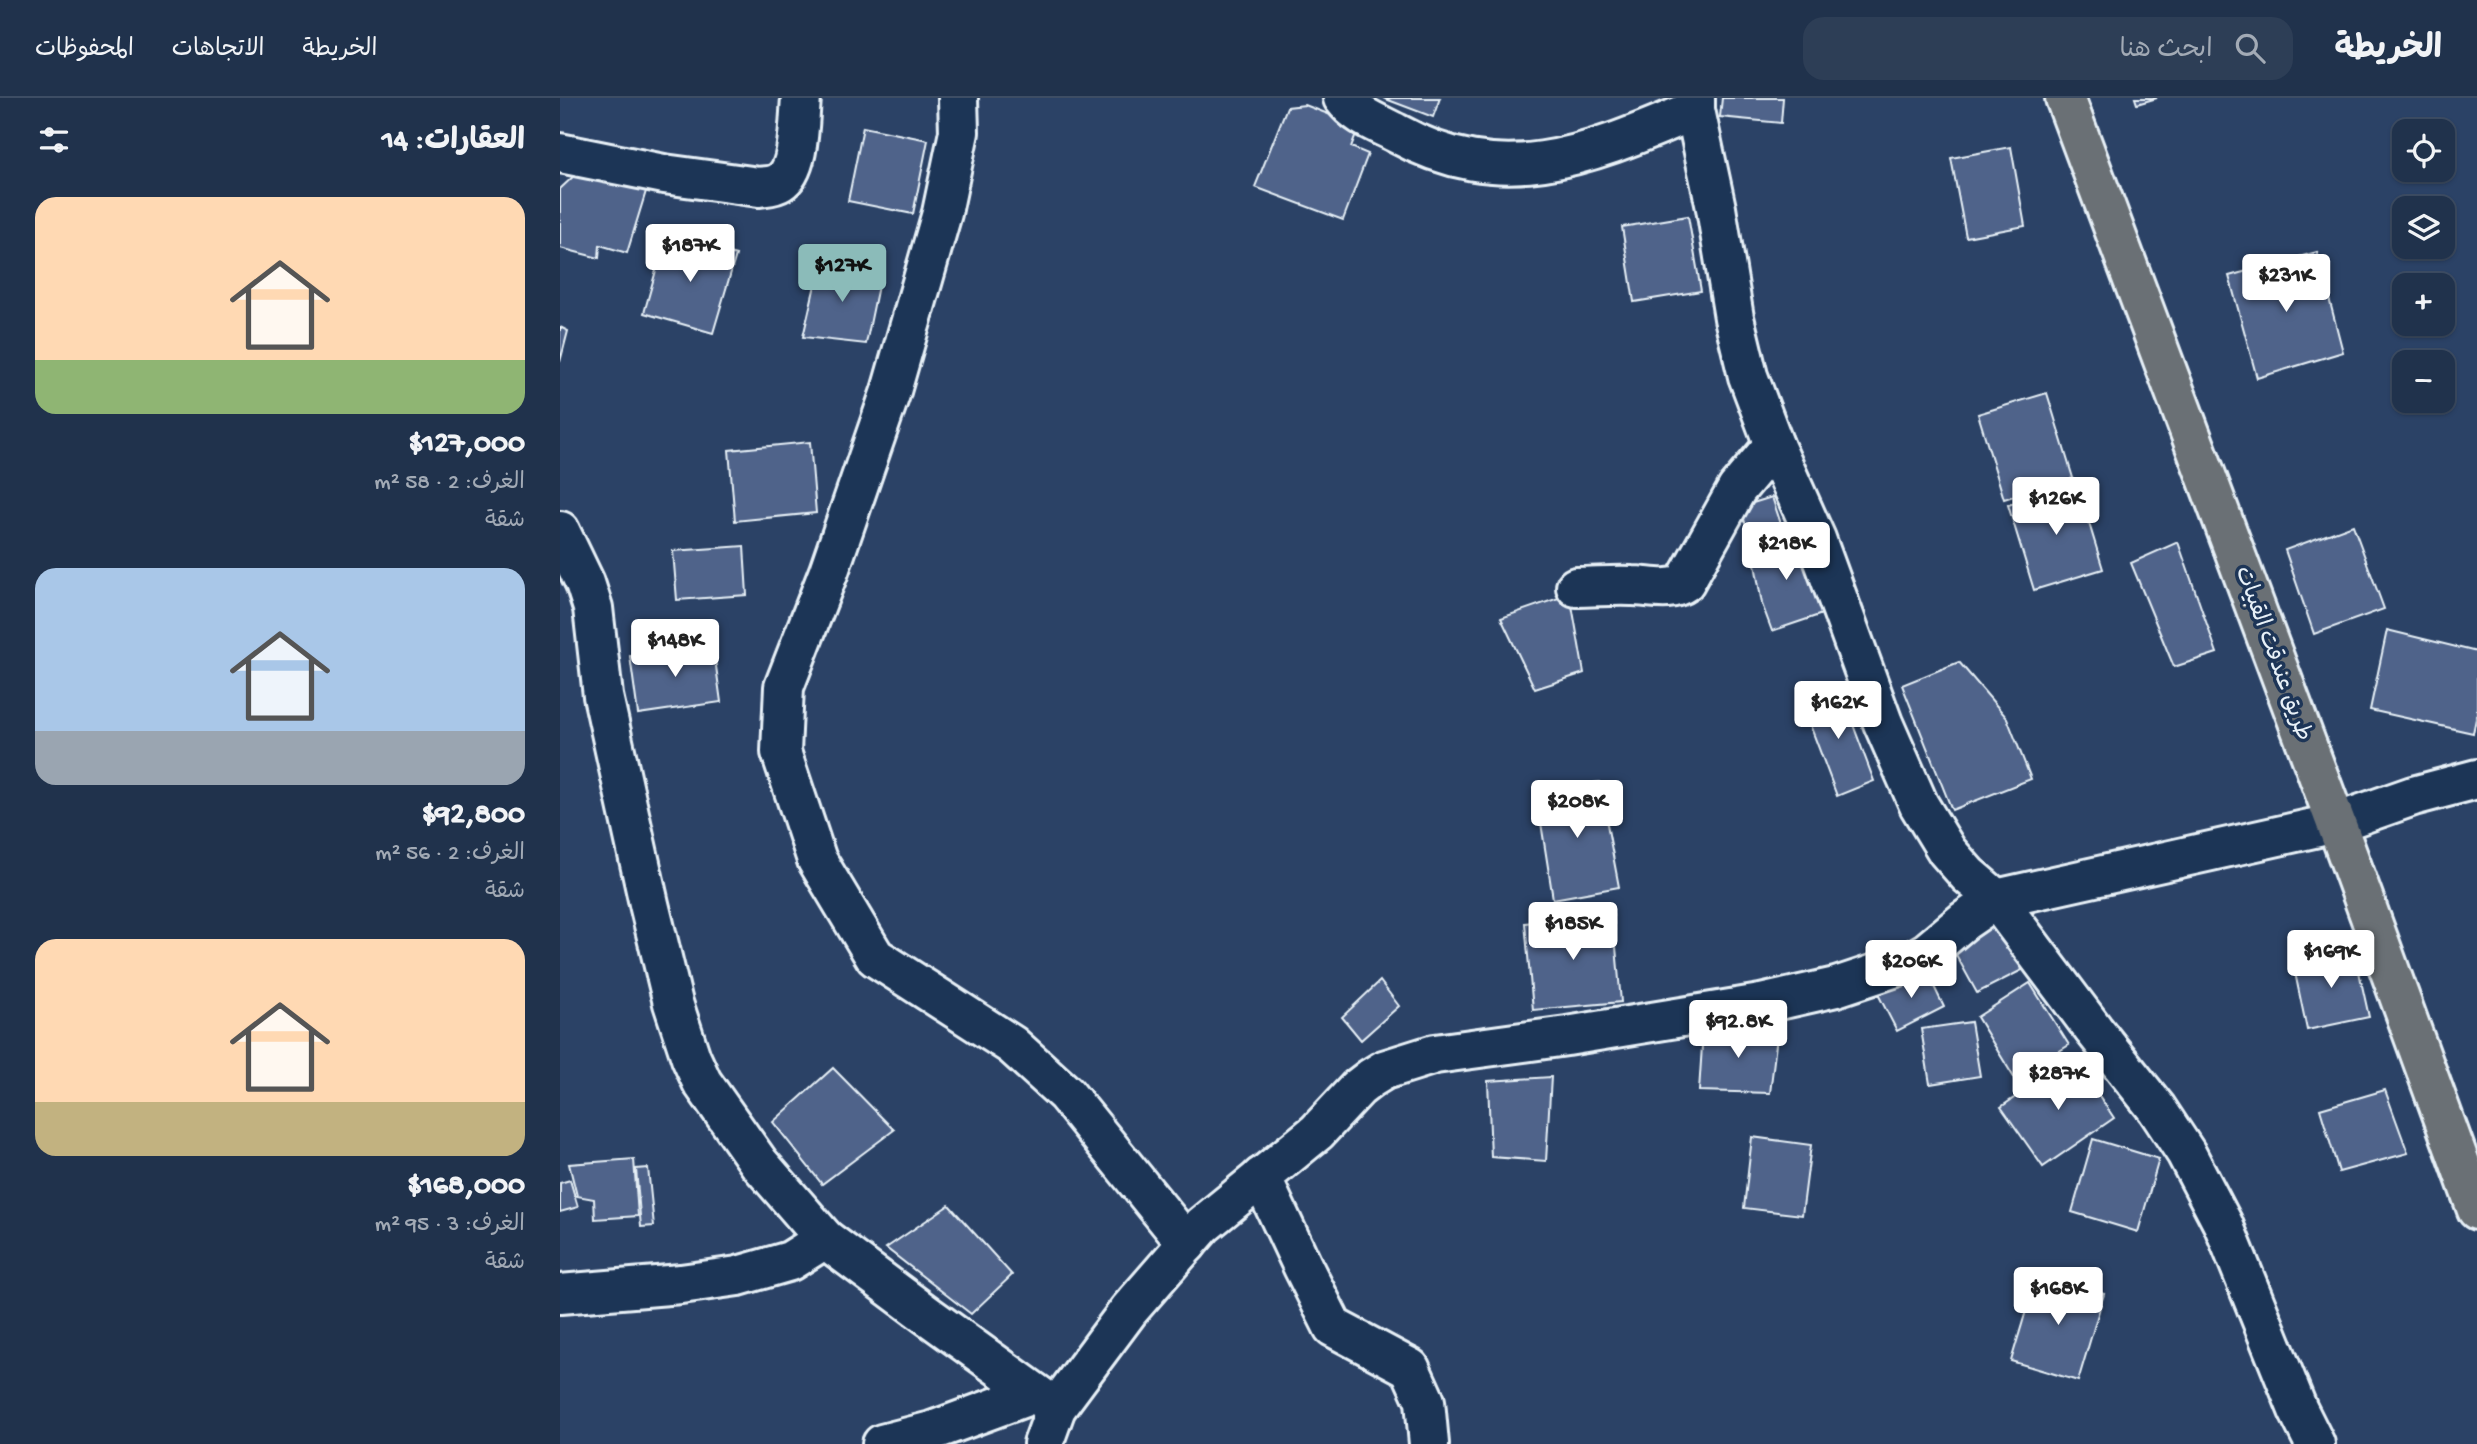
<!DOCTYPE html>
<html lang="ar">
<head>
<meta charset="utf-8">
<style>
  body { margin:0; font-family:"Gochi Hand","Playpen Sans Arabic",sans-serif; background:#2d3e56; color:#f1f3f6; direction:rtl; height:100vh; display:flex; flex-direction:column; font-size:26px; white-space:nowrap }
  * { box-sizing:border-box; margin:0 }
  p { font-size:23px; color:#a2aab5 }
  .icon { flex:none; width:38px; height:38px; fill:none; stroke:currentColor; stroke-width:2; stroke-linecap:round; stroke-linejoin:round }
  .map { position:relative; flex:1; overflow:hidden; direction:ltr }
  .details { display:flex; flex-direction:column; background:#20324c; width:560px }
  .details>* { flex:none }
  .buttons { position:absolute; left:1832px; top:21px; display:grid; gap:14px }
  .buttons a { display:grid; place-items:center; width:63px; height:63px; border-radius:14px; background:#20324c; box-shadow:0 2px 5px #0004,0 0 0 2px #3d4d64; font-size:35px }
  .price { position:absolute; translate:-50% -60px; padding:0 16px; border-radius:7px; background:#fff; color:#222; font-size:23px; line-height:46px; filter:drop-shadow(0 2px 4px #0008) }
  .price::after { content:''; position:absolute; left:50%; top:42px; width:21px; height:16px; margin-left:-10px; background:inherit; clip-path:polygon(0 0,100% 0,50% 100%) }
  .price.active { background:#8bbbb9; color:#111 }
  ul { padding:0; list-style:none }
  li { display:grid; align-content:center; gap:14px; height:371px; padding:0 35px }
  li span { display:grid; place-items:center; height:217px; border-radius:21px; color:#555 }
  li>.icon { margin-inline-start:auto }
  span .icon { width:126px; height:126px; fill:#fffc; stroke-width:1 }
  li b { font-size:30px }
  h2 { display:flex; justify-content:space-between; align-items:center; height:84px; padding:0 35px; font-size:30px }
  header { display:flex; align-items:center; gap:42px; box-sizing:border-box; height:98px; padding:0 35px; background:#20324c; border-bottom:2px solid #3d4d64 }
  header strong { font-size:33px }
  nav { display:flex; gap:38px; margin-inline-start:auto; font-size:24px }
  .search { width:490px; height:63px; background:#2d3e56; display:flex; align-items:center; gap:18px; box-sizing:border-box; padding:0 24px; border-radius:21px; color:#a2aab5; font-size:26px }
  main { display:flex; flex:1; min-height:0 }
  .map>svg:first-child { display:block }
</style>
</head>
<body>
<header>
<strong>الخريطة</strong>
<div class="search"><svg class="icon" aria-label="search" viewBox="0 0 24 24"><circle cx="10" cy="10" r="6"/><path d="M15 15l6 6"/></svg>ابحث هنا</div>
<nav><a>الخريطة</a><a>الاتجاهات</a><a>المحفوظات</a></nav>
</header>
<main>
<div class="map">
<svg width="1917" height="1346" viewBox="0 0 1917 1346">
  <rect width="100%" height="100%" fill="#2b4266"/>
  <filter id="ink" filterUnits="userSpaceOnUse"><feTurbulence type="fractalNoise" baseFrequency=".0143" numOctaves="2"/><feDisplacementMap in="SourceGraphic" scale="14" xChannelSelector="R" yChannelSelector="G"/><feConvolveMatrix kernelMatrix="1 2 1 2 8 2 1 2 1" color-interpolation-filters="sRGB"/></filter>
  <g filter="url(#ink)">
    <g fill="#4f648a" stroke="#e8f1f8" stroke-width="2">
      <polygon points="823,0 880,0 873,19"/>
      <polygon points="1162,0 1223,0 1221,25 1160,19"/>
      <polygon points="1575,0 1597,0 1577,6"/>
      <polygon points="745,7 799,28 791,49 808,56 783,122 695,89 727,9"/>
      <polygon points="303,29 368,42 353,116 288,103"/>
      <polygon points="1451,49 1465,128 1406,139 1391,60"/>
      <polygon points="17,75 87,90 67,155 40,147 39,160 0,150 0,91"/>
      <polygon points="1128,118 1141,193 1074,204 1062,129"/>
      <polygon points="106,137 176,157 153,235 84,215"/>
      <polygon points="1757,154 1783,254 1697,280 1669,178"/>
      <polygon points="261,161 320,178 306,246 243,239"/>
      <polygon points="0,229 8,233 0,264"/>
      <polygon points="1487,295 1513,380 1444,401 1418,316"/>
      <polygon points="250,344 256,415 175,423 169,352"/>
      <polygon points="1517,386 1543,471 1474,492 1448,407"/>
      <polygon points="1212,399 1224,435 1192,446 1180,409"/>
      <polygon points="1793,427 1824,511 1754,536 1725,452"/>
      <polygon points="1238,435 1265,515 1212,533 1202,506 1192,449"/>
      <polygon points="1618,444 1657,555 1614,569 1571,465"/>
      <polygon points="184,448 187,497 117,502 113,453"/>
      <polygon points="1010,496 1024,575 975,591 941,520"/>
      <polygon points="1827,532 1917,554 1917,616 1913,635 1810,612"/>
      <polygon points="153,547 161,604 78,616 70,558"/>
      <polygon points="1399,564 1447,620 1471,681 1392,712 1342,587"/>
      <polygon points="1279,589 1314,683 1277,698 1241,603"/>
      <polygon points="1039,684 1059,789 993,801 976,693"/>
      <polygon points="1053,816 1061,904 973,912 965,825"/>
      <polygon points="1437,819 1464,871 1417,895 1389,844"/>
      <polygon points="1794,851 1809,919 1747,932 1733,865"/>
      <polygon points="1366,872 1384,909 1337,933 1318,896"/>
      <polygon points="820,883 839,908 801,942 782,919"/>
      <polygon points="1470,885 1509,947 1455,981 1417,919"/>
      <polygon points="1411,924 1420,978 1370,986 1361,931"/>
      <polygon points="1218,930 1210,995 1139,993 1143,933"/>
      <polygon points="1513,959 1554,1020 1483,1069 1441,1009"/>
      <polygon points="273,970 334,1032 262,1086 213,1024"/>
      <polygon points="991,979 986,1063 931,1059 928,983"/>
      <polygon points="1825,992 1848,1055 1779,1074 1760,1011"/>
      <polygon points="1192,1039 1251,1047 1242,1117 1184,1110"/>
      <polygon points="1533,1041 1599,1061 1578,1134 1512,1114"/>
      <polygon points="74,1061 78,1118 35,1121 34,1101 17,1098 9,1066"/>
      <polygon points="88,1070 94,1128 81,1129 76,1071"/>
      <polygon points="10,1082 18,1109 0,1114 0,1085"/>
      <polygon points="389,1107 452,1177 411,1216 326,1150"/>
      <polygon points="1477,1176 1544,1196 1518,1283 1451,1263"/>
    </g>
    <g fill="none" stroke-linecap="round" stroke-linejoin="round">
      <defs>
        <g id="minor">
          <polyline points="398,0 399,34 382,115 331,293 269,473 224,589 221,654 257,762 315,859 452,947 506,996 627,1146"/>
          <path d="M783 0C796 18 817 25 836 35 945 95 1030 56 1135 12"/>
          <polyline points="1135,0 1135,12 1156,110 1174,220 1188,278 1214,347 1256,441 1323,625 1359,707 1387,753 1408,777 1436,801 1534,932 1597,1011 1626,1055 1663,1126 1738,1312 1755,1346"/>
          <path d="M0 55 104 76 199 89C206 88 214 88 220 84 240 72 239 21 241 0"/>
          <polyline points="0,433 25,485 33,510 43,598 89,806 113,905 131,960 142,984 199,1065 265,1141 367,1217 496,1310"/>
          <path d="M1016 489C1035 489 1053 487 1072 488 1090 488 1110 495 1125 484L1177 391 1214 347"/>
          <polyline points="701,1079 743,1169 773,1229 850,1270 865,1303 869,1346"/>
          <polyline points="0,1196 121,1186 178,1178 230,1163 265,1141"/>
          <polyline points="322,1346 372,1333 475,1295"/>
          <polyline points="483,1346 496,1310 569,1212 643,1127 757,1034 798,990 811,980 824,972 875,956 1007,938 1201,906 1276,889 1348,865 1367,854 1404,823 1436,801 1776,725 1853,698 1917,681"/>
        </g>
        <polyline id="major" points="1505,0 1776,725 1917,1112"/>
      </defs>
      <use href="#minor" stroke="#e8f1f8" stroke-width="44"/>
      <use href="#major" stroke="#e8f1f8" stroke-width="44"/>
      <use href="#minor" stroke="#1d3557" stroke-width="38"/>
      <use href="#major" stroke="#6a7074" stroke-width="38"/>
    </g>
  </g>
  <g text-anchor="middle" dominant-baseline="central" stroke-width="7" stroke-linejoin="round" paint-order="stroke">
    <g font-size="23" fill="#e8f1f8" stroke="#1d3557">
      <text transform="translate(1712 556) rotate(70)">طريق عندقت القبيات</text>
    </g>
  </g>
</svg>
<div class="buttons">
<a><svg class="icon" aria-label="locate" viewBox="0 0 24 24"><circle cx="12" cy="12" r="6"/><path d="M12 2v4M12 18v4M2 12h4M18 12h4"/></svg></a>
<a><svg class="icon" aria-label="layers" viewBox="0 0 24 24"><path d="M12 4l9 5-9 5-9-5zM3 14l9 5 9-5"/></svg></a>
<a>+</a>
<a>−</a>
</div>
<b class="price" style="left:130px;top:186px">$187K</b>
<b class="price active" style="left:282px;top:206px">$127K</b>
<b class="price" style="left:1726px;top:216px">$231K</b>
<b class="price" style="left:1496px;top:439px">$126K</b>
<b class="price" style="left:1226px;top:484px">$218K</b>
<b class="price" style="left:115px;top:581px">$148K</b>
<b class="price" style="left:1278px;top:643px">$162K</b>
<b class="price" style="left:1017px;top:742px">$208K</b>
<b class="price" style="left:1013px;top:864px">$185K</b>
<b class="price" style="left:1771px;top:892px">$169K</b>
<b class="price" style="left:1351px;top:902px">$206K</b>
<b class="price" style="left:1178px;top:962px">$92.8K</b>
<b class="price" style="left:1498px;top:1014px">$287K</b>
<b class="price" style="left:1498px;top:1229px">$168K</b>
</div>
<section class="details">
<h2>العقارات: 14<svg class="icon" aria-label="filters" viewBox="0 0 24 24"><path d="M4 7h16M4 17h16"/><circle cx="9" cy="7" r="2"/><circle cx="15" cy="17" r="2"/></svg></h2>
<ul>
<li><span style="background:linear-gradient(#ffd9b3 75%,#8fb573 0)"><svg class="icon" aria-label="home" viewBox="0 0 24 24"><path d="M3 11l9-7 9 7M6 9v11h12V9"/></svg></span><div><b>$127,000</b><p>الغرف: 2 · 58 m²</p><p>شقة</p></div></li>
<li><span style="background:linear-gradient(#a9c7e8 75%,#9aa5b1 0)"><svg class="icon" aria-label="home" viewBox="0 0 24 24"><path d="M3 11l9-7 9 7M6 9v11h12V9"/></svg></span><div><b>$92,800</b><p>الغرف: 2 · 56 m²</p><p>شقة</p></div></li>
<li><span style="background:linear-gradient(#ffd9b3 75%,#c2b280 0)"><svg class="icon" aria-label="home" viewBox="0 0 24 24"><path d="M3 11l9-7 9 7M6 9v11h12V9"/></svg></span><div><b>$168,000</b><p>الغرف: 3 · 95 m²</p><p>شقة</p></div></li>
</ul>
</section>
</main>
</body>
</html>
